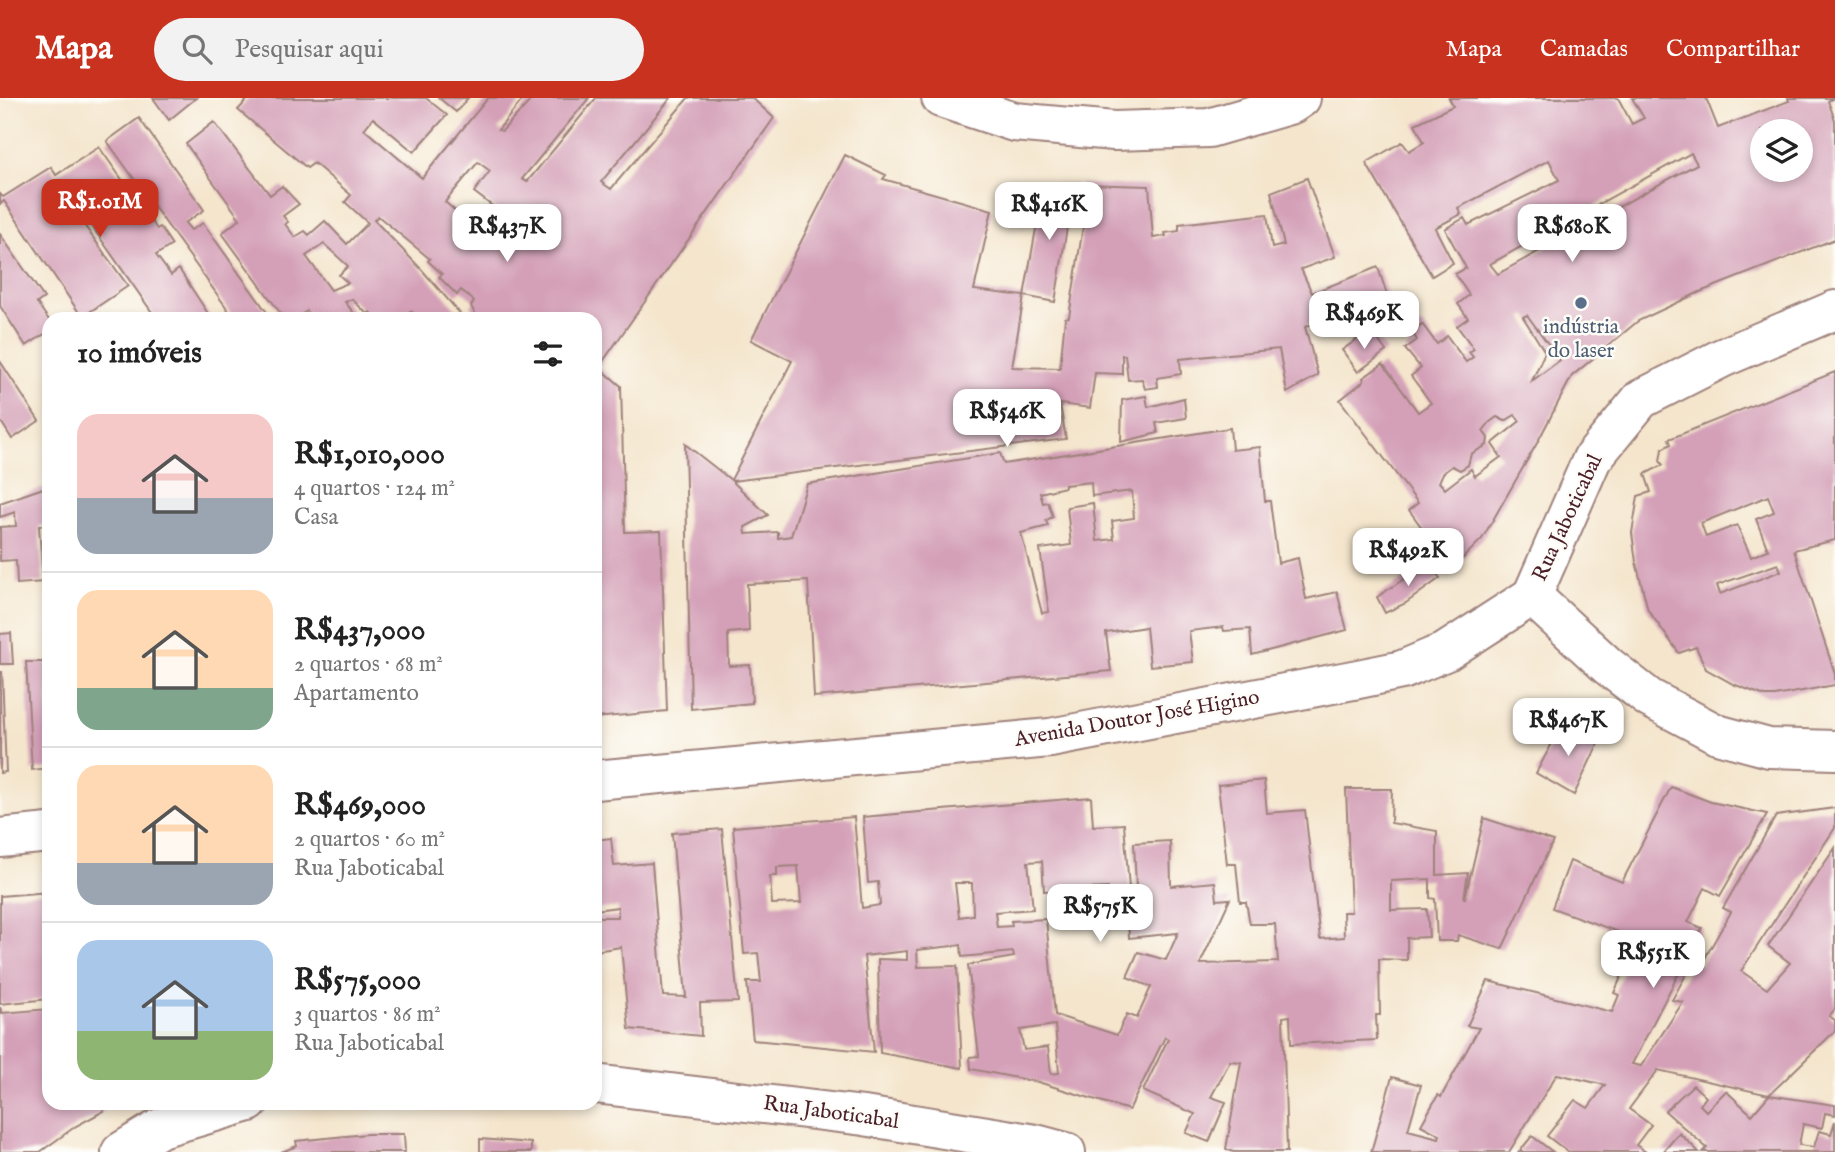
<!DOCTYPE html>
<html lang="pt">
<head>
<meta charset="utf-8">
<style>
  body { margin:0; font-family:"IM FELL English",serif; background:#f2f2f2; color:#222; height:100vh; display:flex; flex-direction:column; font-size:26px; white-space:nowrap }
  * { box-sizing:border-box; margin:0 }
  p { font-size:23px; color:#767676 }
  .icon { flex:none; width:38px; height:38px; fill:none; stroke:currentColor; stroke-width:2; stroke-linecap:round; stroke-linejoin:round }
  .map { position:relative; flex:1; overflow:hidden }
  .sheet { position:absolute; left:42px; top:214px; width:560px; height:798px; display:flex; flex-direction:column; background:#fff; border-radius:21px; box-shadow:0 4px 10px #0003 }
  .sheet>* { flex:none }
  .fabs { position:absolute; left:1750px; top:21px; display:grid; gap:14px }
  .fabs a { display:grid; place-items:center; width:63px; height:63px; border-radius:50%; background:#fff; box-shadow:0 4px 10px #0003; font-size:35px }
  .price { position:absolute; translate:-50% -60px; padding:0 16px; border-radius:14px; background:#fff; color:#222; font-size:23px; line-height:46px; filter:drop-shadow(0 2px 4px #0008) }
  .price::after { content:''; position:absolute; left:50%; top:42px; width:21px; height:16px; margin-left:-10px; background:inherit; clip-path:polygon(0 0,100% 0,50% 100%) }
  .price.on { background:#c8321e; color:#fff }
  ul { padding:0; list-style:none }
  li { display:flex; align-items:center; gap:21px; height:175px; padding:0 35px }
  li+li { border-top:2px solid #e0e0e0 }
  li span { display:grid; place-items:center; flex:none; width:196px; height:140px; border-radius:21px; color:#555 }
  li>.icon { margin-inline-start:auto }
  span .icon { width:84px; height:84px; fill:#fffc; stroke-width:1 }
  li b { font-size:30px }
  h2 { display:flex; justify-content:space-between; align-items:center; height:84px; padding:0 35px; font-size:30px }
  header { display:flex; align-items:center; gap:42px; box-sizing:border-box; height:98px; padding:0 35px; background:#c8321e; color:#fff }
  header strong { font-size:33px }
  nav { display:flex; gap:38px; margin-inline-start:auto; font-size:24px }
  .search { width:490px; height:63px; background:#f2f2f2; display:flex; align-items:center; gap:18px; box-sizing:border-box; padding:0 24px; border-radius:38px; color:#767676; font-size:26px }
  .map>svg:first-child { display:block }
</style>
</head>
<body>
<header>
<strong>Mapa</strong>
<div class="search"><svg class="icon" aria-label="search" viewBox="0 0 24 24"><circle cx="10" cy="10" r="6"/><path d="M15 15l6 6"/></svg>Pesquisar aqui</div>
<nav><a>Mapa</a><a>Camadas</a><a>Compartilhar</a></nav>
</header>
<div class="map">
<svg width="1835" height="1054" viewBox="0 0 1835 1054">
  <rect width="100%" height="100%" fill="#fdfcf7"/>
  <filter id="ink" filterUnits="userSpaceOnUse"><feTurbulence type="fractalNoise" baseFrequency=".0143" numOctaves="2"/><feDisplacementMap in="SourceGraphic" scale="14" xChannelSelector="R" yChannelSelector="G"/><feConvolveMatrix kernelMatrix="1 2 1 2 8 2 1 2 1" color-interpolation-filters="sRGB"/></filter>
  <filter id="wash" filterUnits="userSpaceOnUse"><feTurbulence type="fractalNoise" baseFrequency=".00686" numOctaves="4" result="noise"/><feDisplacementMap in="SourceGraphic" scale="28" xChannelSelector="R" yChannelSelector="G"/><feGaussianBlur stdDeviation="1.57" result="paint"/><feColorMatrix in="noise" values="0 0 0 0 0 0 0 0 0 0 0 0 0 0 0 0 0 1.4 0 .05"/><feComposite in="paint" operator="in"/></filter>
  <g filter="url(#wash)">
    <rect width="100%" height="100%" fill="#f4e5cc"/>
    <g id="blocks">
      <g fill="#d4a0b8" fill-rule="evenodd">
        <polygon points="153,0 196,0 169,22"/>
        <path d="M249 0H426L447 17 414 54 373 20 364 31 422 80 488 0H524L498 32 502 33 533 0H589L522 81 527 84 596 0H671L601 84 611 91 688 0H752L774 20 599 269 621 288 625 434 661 433 667 613 595 620V220H477L471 208 474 203 461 192 457 197 439 179 442 176 428 163 430 161 378 118 374 122 422 172 464 220H419L411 213 404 220H376L370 214 367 216 352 201 345 204 358 220H312L307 213 296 220H284L222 135 240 121 186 46 214 24 270 97 282 88 299 106 283 118 288 124 285 126 295 139 305 133 309 137 325 123 347 146 368 125 345 104 351 97 314 65 307 70 238 12ZM478 64 490 73 474 94 496 111 478 133 445 104ZM324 146 348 168 339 177 348 185 331 192 306 158Z"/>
        <polygon points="439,0 468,0 456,14"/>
        <path d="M1449 0H1618L1632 26 1644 20 1632 0H1706L1718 30 1789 3 1788 0H1834L1828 3 1835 22V141L1700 194 1638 223 1572 278 1536 347 1482 441 1452 471 1409 412 1418 405 1340 302 1364 283 1363 280 1383 266 1418 314 1431 305 1411 278 1421 270 1405 251 1417 242 1412 234 1422 226 1437 246 1447 238 1466 264 1473 259 1469 254 1474 251 1457 228 1468 220 1458 206 1469 197 1455 176 1466 170 1445 131 1464 120 1468 127 1559 82 1549 62 1458 110 1461 116 1435 130 1453 165 1432 178 1366 65 1402 44 1409 53 1424 44 1415 26 1453 8ZM1762 33H1801V72H1762ZM1691 55 1697 66 1658 87 1498 176 1490 166ZM1527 217 1560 262 1532 283 1545 254 1523 219ZM1515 317 1520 323 1492 346 1501 359 1475 378 1471 371 1445 391 1439 384 1443 375 1452 368 1460 372 1468 367 1471 356 1487 347 1488 340 1483 333 1490 324 1497 319 1505 323Z"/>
        <polygon points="139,20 204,112 185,125 191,132 203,125 271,220 234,220 107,43"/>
        <polygon points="99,49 157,131 160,129 172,147 156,157 171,177 179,171 211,220 156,220 68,94 63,98 128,188 82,219 4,103 0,106 0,96 3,99 51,69 56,77"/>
        <path d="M845 57 886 77 883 81 992 112 974 192 1024 198 1012 269 1060 270 1065 220 1069 219 1084 122H1077L1081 86 1149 88 1153 140 1166 138 1165 135 1179 133V126L1267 116 1272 150 1284 147 1271 94 1307 80 1335 159 1301 171 1312 195 1378 169 1387 197 1305 229 1318 277 1287 295 1279 251 1180 261 1181 276 1157 280 1158 289 1145 291 1142 281 1128 282 1125 257H1122V276L1095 275 1090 310 1060 306 1066 341 732 383 768 417 745 429 746 436 778 434V440L791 438 807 386 1000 355 1004 366 1230 330 1232 352 1260 349 1265 403H1270L1278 465 1298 460 1306 501 1337 494 1347 532 1252 557 1250 531 1224 533 1223 529 1189 533 1193 564 1150 568 1146 529 1106 535 1111 573 814 599 808 483 747 486 749 533 728 535 729 568 750 567 752 605 691 611 685 346 731 382 792 263 751 242ZM1091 384 1092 398 1132 393 1134 420 1112 423 1114 441 1097 443 1093 405 1067 409 1071 447 1040 451 1049 514 1042 515 1021 435 1048 428 1046 422 1053 419 1048 404 1043 405 1040 395 1065 389V387Z"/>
        <polygon points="1044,86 1074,86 1055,204 1024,198"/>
        <polygon points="0,136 44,200 37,205 49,222 49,233 26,248 0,208"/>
        <polygon points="1371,232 1386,253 1358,274 1342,252"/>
        <polygon points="0,263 39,323 12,341 0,322"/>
        <path d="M1835 274V442L1794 452 1835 576V587L1775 598H1765L1733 586 1706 571 1696 549 1679 555 1648 512 1636 464 1632 435 1638 398 1651 394 1645 376 1663 367 1660 363 1662 351 1671 346 1669 341ZM1768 398 1774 414 1756 421 1768 452 1751 459 1737 427 1706 439 1701 425ZM1778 466 1781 473 1720 496 1717 487Z"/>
        <polygon points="1146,298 1148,309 1184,300 1186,320 1156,325 1158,335 1121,344 1122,302"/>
        <polygon points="49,388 49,426 39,428 43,484 17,486 16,462 0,463 0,429 16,428 15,414 0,419 0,405"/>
        <polygon points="1428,465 1440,480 1406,505 1385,515 1377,499"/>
        <polygon points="11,535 13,566 0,566 0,536"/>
        <polygon points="26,564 49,564 49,670 32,672"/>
        <polygon points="0,574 2,574 6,674 0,675"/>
        <polygon points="1564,623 1598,646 1574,697 1536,675"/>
        <path d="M1264 682 1267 715 1305 712 1320 841 1344 839 1343 814H1351L1346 691H1392L1391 725 1437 733V777L1468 775 1464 800H1465L1484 720 1553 743 1502 851 1458 837 1457 843H1437L1435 801 1430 800V781L1391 783V812L1427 811 1429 839 1407 840V862L1379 861 1380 917H1376L1377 942 1291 946 1290 918 1283 919 1287 1054H1233L1226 1051 1241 964 1230 963 1211 999 1226 1004 1209 1044 1186 1035 1195 1016 1143 993 1168 941 1165 939 1129 1012 1038 984 971 971 970 959 979 958 968 867 1014 859 1013 854 962 859 961 847 917 852 918 869 957 868 962 970 880 955 878 861 907 862V853L864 858 874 954 753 942 747 884H761L758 855 744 856 733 729 854 719 862 810 880 807 878 784 868 785 863 719 1091 699 1093 728 1124 726 1129 790 1136 789 1134 745 1170 743 1171 788 1215 784 1217 802 1230 801 1200 866 1278 864 1275 826H1250L1246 804H1240L1236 766H1227L1218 687ZM1042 763 1044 793 1108 790 1110 806 1127 804 1129 840 1178 835 1166 862 1138 854 1127 879 1151 889 1137 920 1127 916 1117 937 1055 917 1046 821 1011 823 1012 828 997 829 995 814 1033 811 1028 764ZM798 768 801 805 772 806 770 778H777V769ZM955 785H972L973 817 959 819ZM1055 927 1059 975 1051 976 1048 949 1024 952 1020 932Z"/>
        <polygon points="1671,689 1711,704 1767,716 1720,798 1705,790 1688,824 1702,830 1632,966 1641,968 1683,904 1672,902 1693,864 1701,867 1731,814 1723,810 1776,718 1835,710 1835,730 1741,873 1767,891 1790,865 1768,848 1835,750 1835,911 1829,918 1835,922 1835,933 1769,997 1658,972 1629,1011 1651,1027 1636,1047 1646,1054 1568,1054 1547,1038 1575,1002 1588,1010 1605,987 1557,976 1509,1054 1371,1054 1392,979 1421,987 1408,1032 1439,1040 1440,1037 1421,1027 1438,997 1441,999 1479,930 1467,928 1488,883 1612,914 1619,897 1614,895 1638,841 1552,810 1570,763 1622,784"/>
        <polygon points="722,731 738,904 700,905 701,938 629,931 621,849 595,853 595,819 618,819 618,809 595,812 595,742 611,740 614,768 652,765 663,898 686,899 672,735"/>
        <polygon points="49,794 49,901 0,906 0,798"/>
        <polygon points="0,909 2,915 49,911 49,1004 103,1004 104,1013 76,1028 40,1054 0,1054"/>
        <polygon points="1693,987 1706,999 1700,1007 1706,1013 1726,993 1752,1017 1769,997 1835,1007 1835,1017 1825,1015 1822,1030 1803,1026 1799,1047 1814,1049 1819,1033 1831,1036 1835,1023 1835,1054 1703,1054 1707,1050 1665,1013"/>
        <polygon points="1679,1035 1699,1054 1663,1054"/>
        <polygon points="367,1036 404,1036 405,1054 281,1054 297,1048 296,1043"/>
        <polygon points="1532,1038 1553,1054 1519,1054"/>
        <polygon points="480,1041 531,1045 531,1054 480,1054"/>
      </g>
    </g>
  </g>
  <g filter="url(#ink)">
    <use href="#blocks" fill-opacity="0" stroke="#9f827c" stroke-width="2"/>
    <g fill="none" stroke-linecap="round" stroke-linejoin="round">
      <defs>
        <g id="minor">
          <polyline points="941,0 1014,24 1114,33 1209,30 1292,6 1301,0"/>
          <polyline points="1532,498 1592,361 1641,301 1722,260 1835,212"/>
          <polyline points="1532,498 1608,568 1649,600 1717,636 1769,650 1835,652"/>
          <polyline points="595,682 1050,640 1358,581 1402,572 1447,553 1532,498"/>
          <polyline points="0,740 49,735"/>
          <polyline points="595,986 864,1018 1036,1046 1066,1054"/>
          <polyline points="121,1054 160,1030 249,1004"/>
        </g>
      </defs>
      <use href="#minor" stroke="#9f827c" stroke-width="42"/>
      <use href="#minor" stroke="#fff" stroke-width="38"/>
    </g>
  </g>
  <circle fill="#5c6f8a" stroke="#fdfcf7" stroke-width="2.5" cx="1581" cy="205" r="7"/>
  <g text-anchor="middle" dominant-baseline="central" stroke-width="5" stroke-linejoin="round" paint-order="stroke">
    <g font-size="21" fill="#4e5e75" stroke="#fdfcf7">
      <text x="1581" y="229">indústria<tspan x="1581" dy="24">do laser</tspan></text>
    </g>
    <g font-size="21" fill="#4a1f2b" stroke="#fdfcf7">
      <text transform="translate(1568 420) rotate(-65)">Rua Jaboticabal</text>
      <text transform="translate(1137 621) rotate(-10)">Avenida Doutor José Higino</text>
      <text transform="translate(831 1015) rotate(8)">Rua Jaboticabal</text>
    </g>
  </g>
</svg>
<div class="fabs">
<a><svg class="icon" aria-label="layers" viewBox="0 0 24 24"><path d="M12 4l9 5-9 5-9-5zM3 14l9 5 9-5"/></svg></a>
</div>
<b class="price on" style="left:100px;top:141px">R$1.01M</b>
<b class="price" style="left:1049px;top:144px">R$416K</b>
<b class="price" style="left:507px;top:166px">R$437K</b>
<b class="price" style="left:1572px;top:166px">R$680K</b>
<b class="price" style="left:1364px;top:253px">R$469K</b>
<b class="price" style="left:1007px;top:351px">R$546K</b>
<b class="price" style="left:1408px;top:490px">R$492K</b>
<b class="price" style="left:1568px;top:660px">R$467K</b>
<b class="price" style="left:1100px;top:846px">R$575K</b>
<b class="price" style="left:1653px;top:892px">R$551K</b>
<section class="sheet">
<h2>10 imóveis<svg class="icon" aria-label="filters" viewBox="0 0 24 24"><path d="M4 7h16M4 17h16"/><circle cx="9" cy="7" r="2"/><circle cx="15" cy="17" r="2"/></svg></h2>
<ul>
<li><span style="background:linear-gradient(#f6c9c9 60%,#9aa5b1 0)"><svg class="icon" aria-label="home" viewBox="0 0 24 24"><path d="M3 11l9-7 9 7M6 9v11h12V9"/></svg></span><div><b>R$1,010,000</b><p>4 quartos · 124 m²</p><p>Casa</p></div></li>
<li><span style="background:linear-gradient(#ffd9b3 70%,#7fa58c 0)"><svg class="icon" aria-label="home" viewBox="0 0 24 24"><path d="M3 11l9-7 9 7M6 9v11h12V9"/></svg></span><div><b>R$437,000</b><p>2 quartos · 68 m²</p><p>Apartamento</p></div></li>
<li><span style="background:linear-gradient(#ffd9b3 70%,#9aa5b1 0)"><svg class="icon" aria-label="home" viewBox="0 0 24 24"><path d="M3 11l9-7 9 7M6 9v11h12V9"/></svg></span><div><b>R$469,000</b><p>2 quartos · 60 m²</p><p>Rua Jaboticabal</p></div></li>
<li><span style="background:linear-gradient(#a9c7e8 65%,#8fb573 0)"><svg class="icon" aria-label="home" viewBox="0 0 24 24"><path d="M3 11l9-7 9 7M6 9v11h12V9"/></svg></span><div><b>R$575,000</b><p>3 quartos · 86 m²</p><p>Rua Jaboticabal</p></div></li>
</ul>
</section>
</div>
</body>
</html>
